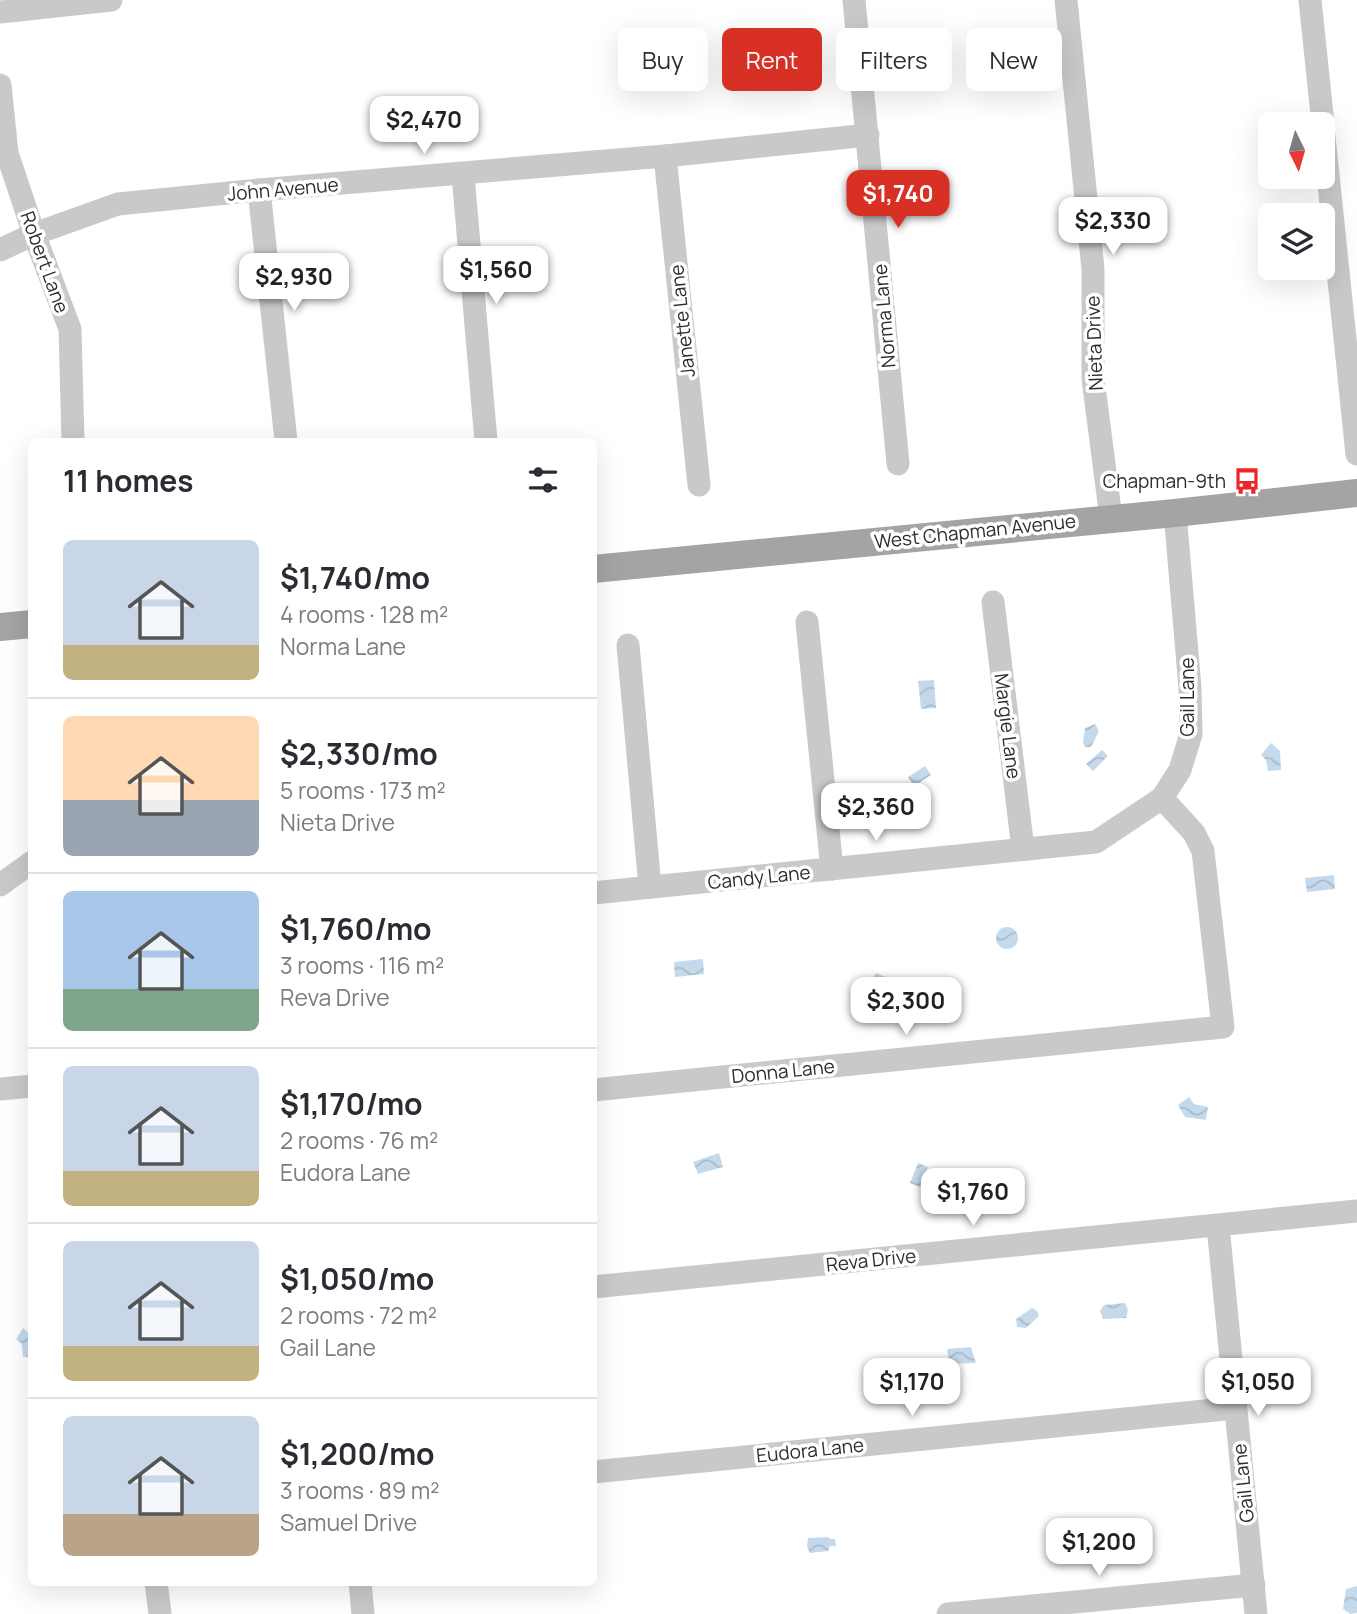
<!DOCTYPE html>
<html lang="en">
<head>
<meta charset="utf-8">
<style>
  body { margin:0; font-family:Manrope,sans-serif; background:#f2f2f3; color:#2b2b33; height:100vh; display:flex; flex-direction:column; font-size:26px; white-space:nowrap }
  * { box-sizing:border-box; margin:0 }
  p { font-size:23px; color:#7c7c81 }
  .icon { flex:none; width:38px; height:38px; fill:none; stroke:currentColor; stroke-width:2; stroke-linecap:round; stroke-linejoin:round }
  .map { position:relative; flex:1; overflow:hidden }
  .drawer { position:absolute; left:28px; top:438px; width:569px; height:1148px; display:flex; flex-direction:column; background:#fff; border-radius:10px; box-shadow:0 7px 28px #0002 }
  .drawer>* { flex:none }
  .banner { position:absolute; left:618px; top:28px; width:634px; height:63px; display:flex; gap:14px }
  .needle { width:46px; rotate:175deg }
  .tools { position:absolute; left:1258px; top:112px; display:grid; gap:14px }
  .tools a { display:grid; place-items:center; width:77px; height:77px; border-radius:10px; background:#fff; box-shadow:0 7px 28px #0002; font-size:35px }
  .price { position:absolute; translate:-50% -60px; padding:0 16px; border-radius:14px; background:#fff; color:#222; font-size:23px; line-height:46px; filter:drop-shadow(0 2px 4px #0008) }
  .price::after { content:''; position:absolute; left:50%; top:42px; width:21px; height:16px; margin-left:-10px; background:inherit; clip-path:polygon(0 0,100% 0,50% 100%) }
  .price.on { background:#d93025; color:#fff }
  ul { padding:0; list-style:none }
  li { display:flex; align-items:center; gap:21px; height:175px; padding:0 35px }
  li+li { border-top:2px solid #e1e1e2 }
  li span { display:grid; place-items:center; flex:none; width:196px; height:140px; border-radius:10px; color:#555 }
  li>.icon { margin-inline-start:auto }
  span .icon { width:84px; height:84px; fill:#fffc; stroke-width:1 }
  li b { font-size:30px }
  h2 { display:flex; justify-content:space-between; align-items:center; height:84px; padding:0 35px; font-size:30px }
  .chip { padding:0 24px; border-radius:10px; background:#fff; box-shadow:0 7px 28px #0002; font-size:24px; line-height:63px }
  .chip.on { background:#d93025; color:#fff }
  .map>svg:first-child { display:block }
</style>
</head>
<body>
<div class="map">
<svg width="1357" height="1614" viewBox="0 0 1357 1614">
  <defs>
    <pattern id="water-waves" width="16" height="10" patternUnits="userSpaceOnUse" patternTransform="scale(1.75)"><rect width="16" height="10" fill="#c4daec"/><path d="M0 5q4-4 8 0t8 0" fill="none" stroke="#a9bbcb"/></pattern>
  </defs>
  <rect width="100%" height="100%" fill="#fff"/>
  <g fill="url(#water-waves)">
    <polygon points="934,680 936,708 921,709 918,681"/>
    <polygon points="1095,724 1099,731 1091,747 1085,747 1083,742 1085,728"/>
    <polygon points="1271,743 1280,751 1281,770 1268,771 1266,760 1261,755"/>
    <polygon points="1102,750 1108,756 1093,771 1086,764"/>
    <polygon points="925,766 931,775 914,786 908,777"/>
    <polygon points="1334,875 1335,889 1307,892 1305,878"/>
    <circle cx="1007" cy="938" r="11"/>
    <polygon points="703,959 704,974 675,977 674,962"/>
    <polygon points="876,973 886,977 880,989 881,995 871,997 869,985"/>
    <polygon points="1189,1097 1194,1104 1208,1107 1206,1120 1185,1117 1178,1105"/>
    <polygon points="719,1153 723,1167 698,1174 693,1162"/>
    <polygon points="918,1163 928,1167 920,1187 910,1183"/>
    <polygon points="1125,1303 1128,1310 1126,1318 1103,1319 1100,1311 1104,1305"/>
    <polygon points="1032,1308 1037,1311 1039,1316 1026,1328 1017,1327 1016,1319"/>
    <polygon points="23,1328 31,1335 31,1357 23,1357 22,1344 16,1339"/>
    <polygon points="971,1347 976,1363 949,1364 947,1349"/>
    <polygon points="828,1537 830,1539 835,1539 836,1546 830,1546 828,1551 810,1553 807,1547 808,1538"/>
    <polygon points="1357,1586 1357,1613 1350,1614 1343,1609 1346,1589"/>
  </g>
  <g fill="none" stroke-linecap="round" stroke-linejoin="round">
    <g stroke="#c9c9c9" stroke-width="23">
      <polyline points="854,0 898,464"/>
      <polyline points="1066,0 1093,269 1093,379 1111,518"/>
      <polyline points="1310,0 1323,124"/>
      <polyline points="0,12 111,0"/>
      <polyline points="0,85 7,153 34,234 70,329 73,441"/>
      <polyline points="1323,127 1357,454"/>
      <polyline points="665,156 699,485"/>
      <polyline points="463,175 486,441"/>
      <polyline points="259,190 286,441"/>
      <polyline points="0,250 34,234 118,204 259,190 665,156 868,135"/>
      <polyline points="993,602 1023,849"/>
      <polyline points="807,622 832,869"/>
      <polyline points="628,645 650,887"/>
      <polyline points="0,885 32,862"/>
      <polyline points="593,893 1096,842 1162,798"/>
      <polyline points="0,1089 32,1086"/>
      <polyline points="593,1090 1223,1027 1203,851 1194,833 1162,798 1180,770 1191,734 1190,688 1175,513"/>
      <polyline points="1218,1226 1256,1614"/>
      <polyline points="593,1287 1357,1211"/>
      <polyline points="593,1472 1235,1408"/>
      <polyline points="156,1582 160,1614"/>
      <polyline points="360,1582 363,1614"/>
      <polyline points="948,1614 1254,1585"/>
    </g>
    <g stroke="#a4a4a4" stroke-width="28">
      <polyline points="593,569 1175,513 1357,493"/>
      <polyline points="0,627 32,624"/>
    </g>
  </g>
  <defs>
    <symbol id="bus-bare" viewBox="-9 -9 18 18"><path d="M-5-6H5V4H4V6H2V4H-2V6H-4V4H-5ZM-3.5-4V0h7V-4ZM-3.5 1.2v1.5H-2V1.2ZM2 1.2v1.5H3.5V1.2Z" fill="#ed2529" stroke="#fff" stroke-width="2.5" paint-order="stroke"/></symbol>
  </defs>
  <g fill-rule="evenodd">
    <use href="#bus-bare" x="1228" y="462" width="38" height="38"/>
  </g>
  <g text-anchor="middle" dominant-baseline="central" stroke-width="7" stroke-linejoin="round" paint-order="stroke">
    <g font-size="19" fill="#2c2c2c" stroke="#fff">
      <text transform="translate(283 189) rotate(-5)">John Avenue</text>
      <text transform="translate(45 262) rotate(70)">Robert Lane</text>
      <text transform="translate(884 316) rotate(-95)">Norma Lane</text>
      <text transform="translate(682 321) rotate(-96)">Janette Lane</text>
      <text transform="translate(1094 343) rotate(-92)">Nieta Drive</text>
      <text transform="translate(975 531) rotate(-6)">West Chapman Avenue</text>
      <text transform="translate(1187 697) rotate(-90)">Gail Lane</text>
      <text transform="translate(1008 726) rotate(83)">Margie Lane</text>
      <text transform="translate(759 877) rotate(-6)">Candy Lane</text>
      <text transform="translate(783 1071) rotate(-6)">Donna Lane</text>
      <text transform="translate(871 1260) rotate(-6)">Reva Drive</text>
      <text transform="translate(810 1450) rotate(-6)">Eudora Lane</text>
      <text transform="translate(1243 1483) rotate(-96)">Gail Lane</text>
    </g>
    <g font-size="19" fill="#2c2c2c" stroke="#fff" text-anchor="end">
      <text x="1226" y="481">Chapman-9th</text>
    </g>
  </g>
</svg>
<div class="tools">
<a><svg class="needle" viewBox="-14 -14 28 28"><path d="M0-13l5 13h-10z" fill="#e53935"/><path d="M0 13l5-13h-10z" fill="#7c7c81"/></svg></a>
<a><svg class="icon" aria-label="layers" viewBox="0 0 24 24"><path d="M12 4l9 5-9 5-9-5zM3 14l9 5 9-5"/></svg></a>
</div>
<b class="price" style="left:424px;top:156px">$2,470</b>
<b class="price on" style="left:898px;top:230px">$1,740</b>
<b class="price" style="left:1113px;top:257px">$2,330</b>
<b class="price" style="left:496px;top:306px">$1,560</b>
<b class="price" style="left:294px;top:313px">$2,930</b>
<b class="price" style="left:876px;top:843px">$2,360</b>
<b class="price" style="left:906px;top:1037px">$2,300</b>
<b class="price" style="left:973px;top:1228px">$1,760</b>
<b class="price" style="left:912px;top:1418px">$1,170</b>
<b class="price" style="left:1258px;top:1418px">$1,050</b>
<b class="price" style="left:1099px;top:1578px">$1,200</b>
<div class="banner">
<a class="chip">Buy</a>
<a class="chip on">Rent</a>
<a class="chip">Filters</a>
<a class="chip">New</a>
</div>
<section class="drawer">
<h2>11 homes<svg class="icon" aria-label="filters" viewBox="0 0 24 24"><path d="M4 7h16M4 17h16"/><circle cx="9" cy="7" r="2"/><circle cx="15" cy="17" r="2"/></svg></h2>
<ul>
<li><span style="background:linear-gradient(#c9d6e8 75%,#c2b280 0)"><svg class="icon" aria-label="home" viewBox="0 0 24 24"><path d="M3 11l9-7 9 7M6 9v11h12V9"/></svg></span><div><b>$1,740/mo</b><p>4 rooms · 128 m²</p><p>Norma Lane</p></div></li>
<li><span style="background:linear-gradient(#ffd9b3 60%,#9aa5b1 0)"><svg class="icon" aria-label="home" viewBox="0 0 24 24"><path d="M3 11l9-7 9 7M6 9v11h12V9"/></svg></span><div><b>$2,330/mo</b><p>5 rooms · 173 m²</p><p>Nieta Drive</p></div></li>
<li><span style="background:linear-gradient(#a9c7e8 70%,#7fa58c 0)"><svg class="icon" aria-label="home" viewBox="0 0 24 24"><path d="M3 11l9-7 9 7M6 9v11h12V9"/></svg></span><div><b>$1,760/mo</b><p>3 rooms · 116 m²</p><p>Reva Drive</p></div></li>
<li><span style="background:linear-gradient(#c9d6e8 75%,#c2b280 0)"><svg class="icon" aria-label="home" viewBox="0 0 24 24"><path d="M3 11l9-7 9 7M6 9v11h12V9"/></svg></span><div><b>$1,170/mo</b><p>2 rooms · 76 m²</p><p>Eudora Lane</p></div></li>
<li><span style="background:linear-gradient(#c9d6e8 75%,#c2b280 0)"><svg class="icon" aria-label="home" viewBox="0 0 24 24"><path d="M3 11l9-7 9 7M6 9v11h12V9"/></svg></span><div><b>$1,050/mo</b><p>2 rooms · 72 m²</p><p>Gail Lane</p></div></li>
<li><span style="background:linear-gradient(#c9d6e8 70%,#b9a48a 0)"><svg class="icon" aria-label="home" viewBox="0 0 24 24"><path d="M3 11l9-7 9 7M6 9v11h12V9"/></svg></span><div><b>$1,200/mo</b><p>3 rooms · 89 m²</p><p>Samuel Drive</p></div></li>
</ul>
</section>
</div>
</body>
</html>
